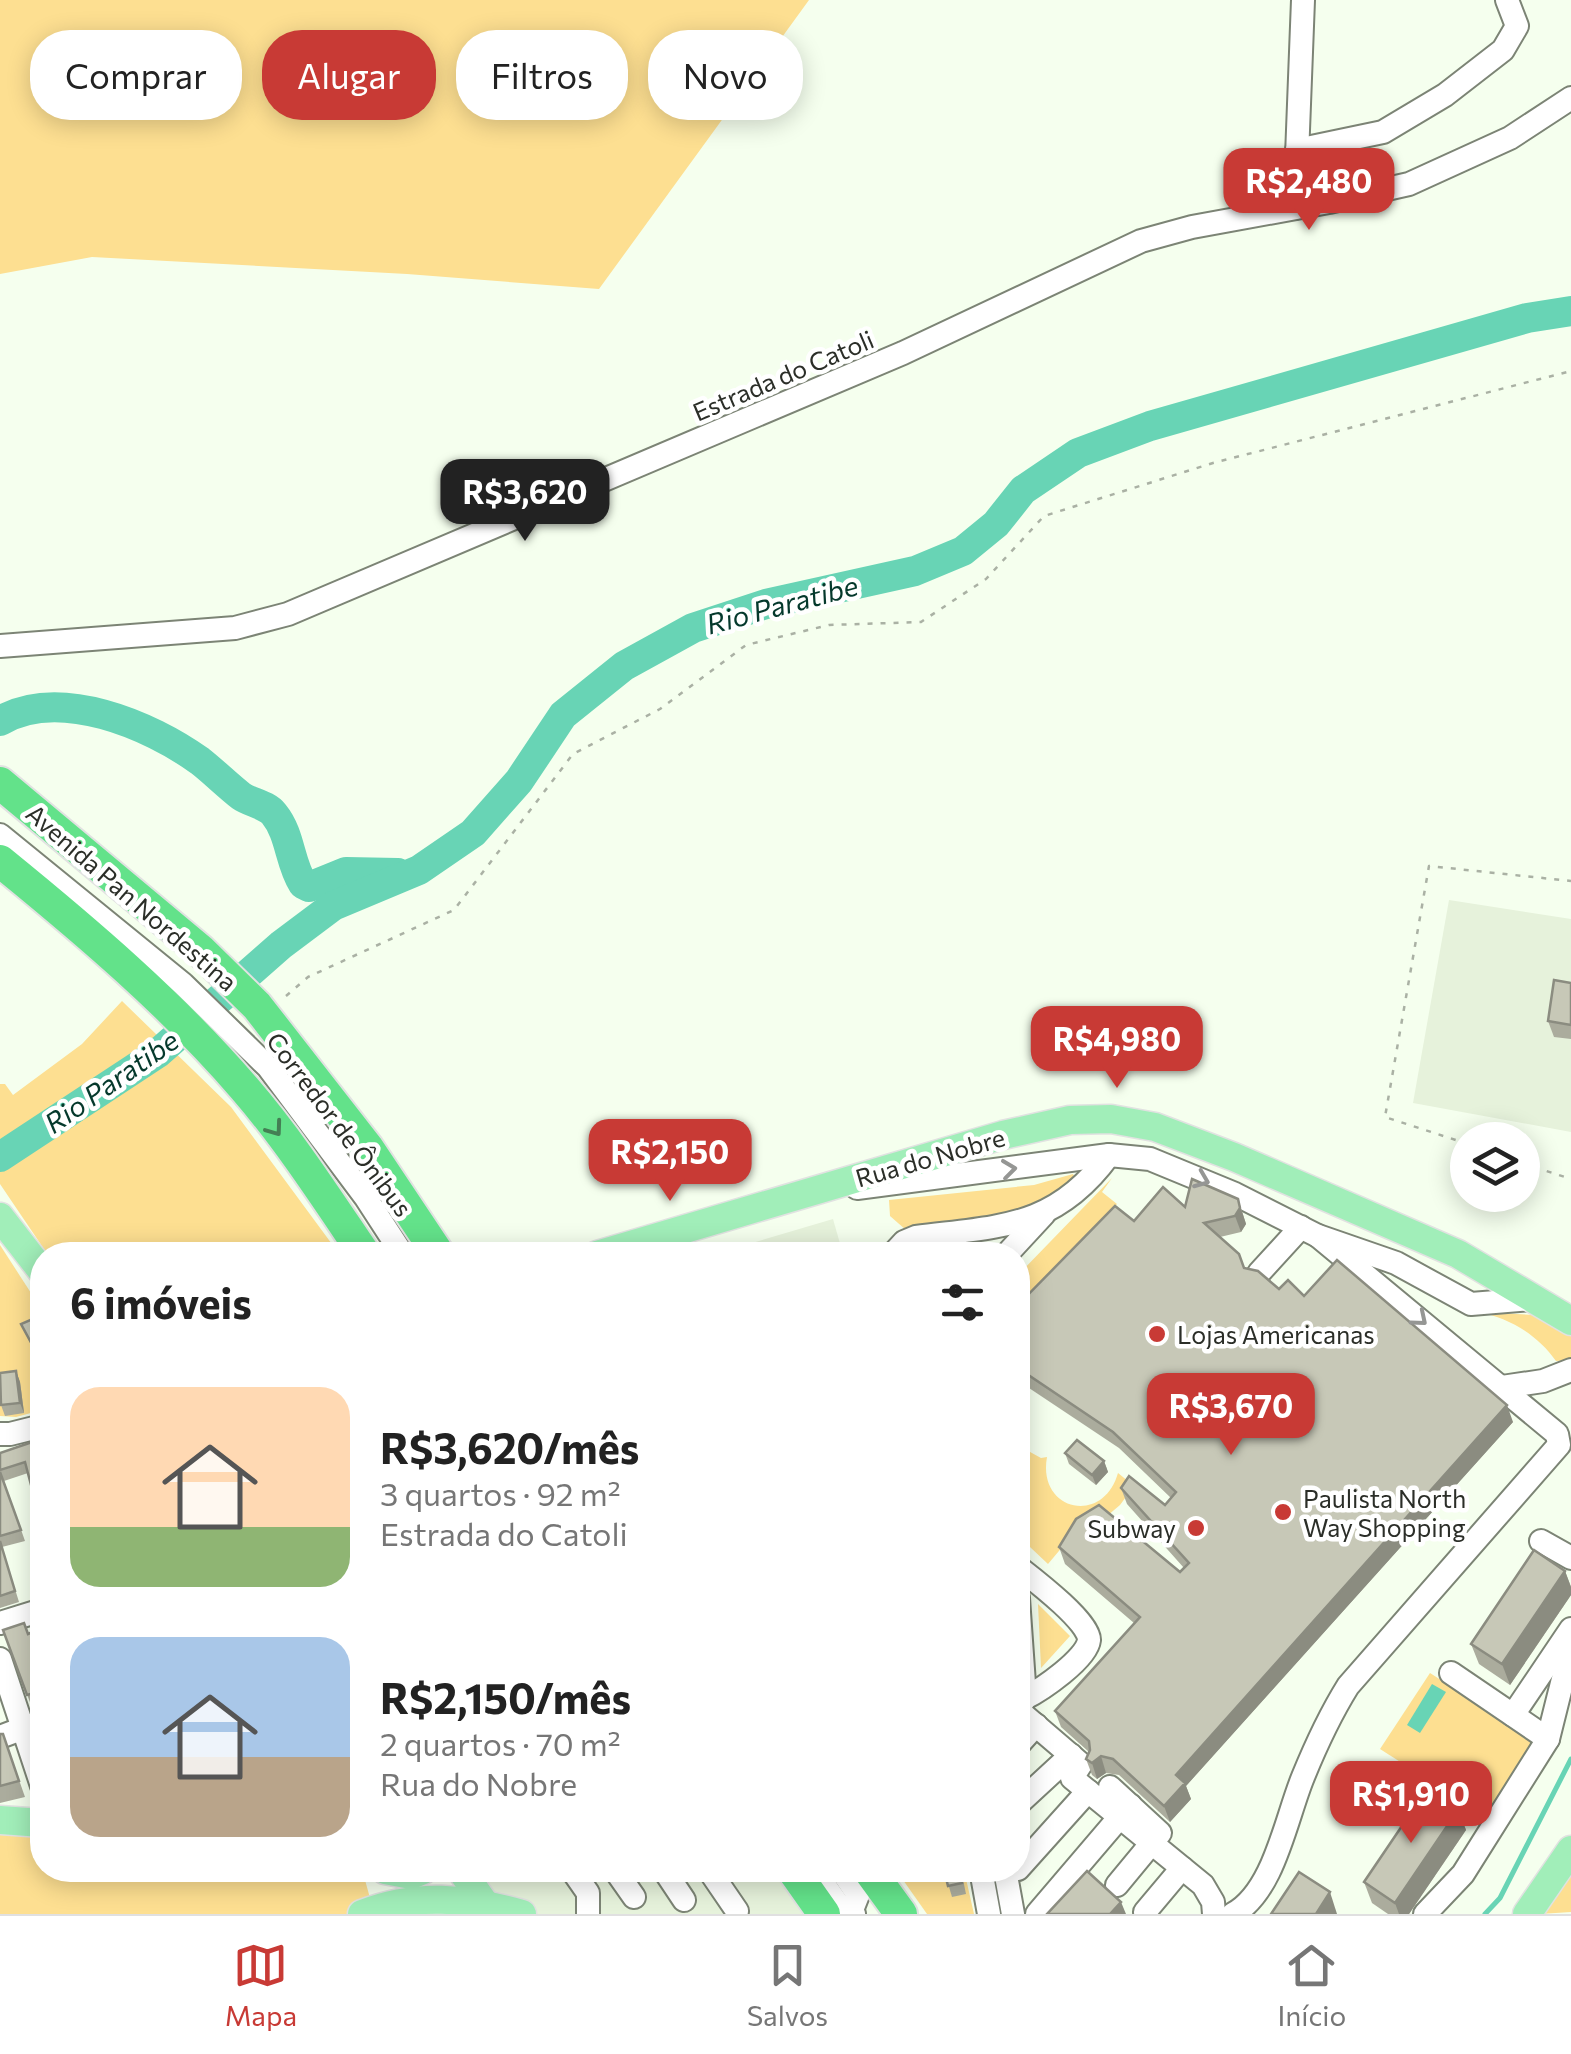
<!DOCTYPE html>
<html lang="pt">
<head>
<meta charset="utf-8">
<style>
  body { margin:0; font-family:Commissioner,sans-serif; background:#f2f2f2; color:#222; height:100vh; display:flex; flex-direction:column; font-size:38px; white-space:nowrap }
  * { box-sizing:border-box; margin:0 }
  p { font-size:32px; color:#767676 }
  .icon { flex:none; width:55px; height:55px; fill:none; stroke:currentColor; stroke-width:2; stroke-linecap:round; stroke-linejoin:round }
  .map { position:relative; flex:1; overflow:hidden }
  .panel { position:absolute; left:30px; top:1242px; width:1000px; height:640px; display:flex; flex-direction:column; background:#fff; border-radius:40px; box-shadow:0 5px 25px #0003 }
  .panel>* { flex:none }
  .hud { position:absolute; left:30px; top:30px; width:1000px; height:90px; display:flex; gap:20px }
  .tools { position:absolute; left:1450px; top:1122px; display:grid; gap:20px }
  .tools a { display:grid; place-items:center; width:90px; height:90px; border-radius:50%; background:#fff; box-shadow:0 5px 25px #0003; font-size:50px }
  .price { position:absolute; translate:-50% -85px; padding:0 22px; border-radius:20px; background:#c83a35; color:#fff; font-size:32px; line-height:65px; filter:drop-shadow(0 2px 5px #0008) }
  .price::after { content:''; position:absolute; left:50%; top:60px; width:30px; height:22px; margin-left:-15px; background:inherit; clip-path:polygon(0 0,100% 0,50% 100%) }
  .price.active { background:#222; color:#fff }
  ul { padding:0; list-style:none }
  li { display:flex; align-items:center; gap:30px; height:250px; padding:0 40px }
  li span { display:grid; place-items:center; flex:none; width:280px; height:200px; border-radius:30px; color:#555 }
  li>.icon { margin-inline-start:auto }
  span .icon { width:120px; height:120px; fill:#fffc; stroke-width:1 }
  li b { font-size:42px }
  h2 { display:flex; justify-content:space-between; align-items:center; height:120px; padding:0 40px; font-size:42px }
  .pill { padding:0 35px; border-radius:40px; background:#fff; box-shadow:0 5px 25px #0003; font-size:35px; line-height:90px }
  .pill.active { background:#c83a35; color:#fff }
  .tab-bar { display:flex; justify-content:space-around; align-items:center; height:140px; border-top:2px solid #e0e0e0; background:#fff; font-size:28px; color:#767676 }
  .tab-bar a { display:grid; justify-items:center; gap:5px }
  .tab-bar .active { color:#c83a35 }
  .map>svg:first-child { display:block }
</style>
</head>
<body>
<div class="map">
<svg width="1571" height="1914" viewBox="0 0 1571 1914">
  <rect width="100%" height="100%" fill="#f5ffee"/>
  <g fill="#e6f2db">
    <polygon points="1449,900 1571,919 1571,1132 1413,1103"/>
    <polygon points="833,1219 841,1247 811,1255 712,1255"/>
    <polygon points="462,1870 772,1870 802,1914 523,1914"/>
  </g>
  <g fill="#fddf91">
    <polygon points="0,0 809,0 599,289 407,274 92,257 0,274"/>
    <polygon points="122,1001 231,1107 340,1255 48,1255 0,1184 0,1084 5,1084 13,1095 82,1044"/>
    <polygon points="1073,1174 1078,1184 1039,1210 906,1230 890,1216 889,1200 1034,1185"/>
    <polygon points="1112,1178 1102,1192 1117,1204 1018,1308 1018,1275"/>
    <polygon points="0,1245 42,1310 42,1410 16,1417 0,1416"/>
    <path d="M1478 1312 1534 1315 1571 1334V1360L1556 1361C1537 1334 1509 1318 1478 1312Z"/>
    <path d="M1021 1447 1041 1458 1047 1457C1037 1511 1103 1526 1118 1473L1134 1486 1120 1505 1107 1516 1085 1520 1048 1564 1030 1547Z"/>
    <polygon points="1038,1604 1070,1636 1041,1668"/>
    <polygon points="1430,1673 1534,1740 1485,1816 1380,1749"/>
    <polygon points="0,1827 42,1830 42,1870 336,1870 351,1872 365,1880 370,1898 363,1908 348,1914 0,1914"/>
    <polygon points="896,1870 964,1870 974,1914 927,1914"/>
    <polygon points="1571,1870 1571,1912 1540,1914"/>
  </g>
  <polygon fill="#68d4b5" points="1432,1684 1446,1692 1420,1733 1407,1725"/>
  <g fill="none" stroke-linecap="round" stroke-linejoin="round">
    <polyline stroke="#68d4b5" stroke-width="5" points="1485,1914 1500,1898 1571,1759"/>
    <g stroke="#68d4b5" stroke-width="30">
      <path d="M0 721C59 686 150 725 200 761 214 772 227 785 241 796 251 803 266 804 274 814 291 835 289 862 303 884L309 887 346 872 398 873"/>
      <polyline points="0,1157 158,1053 281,945 333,906 419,870 473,833 519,781 563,715 624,666 693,628 766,604 915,571 963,551 996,524 1023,490 1078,453 1150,426 1527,318 1571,311"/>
    </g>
    <defs>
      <g id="minor">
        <polyline points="1297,150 1383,132 1445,95 1503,50 1517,26 1507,0"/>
        <polyline points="1295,208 1303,0"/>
        <polyline points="0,646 235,628 288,614 903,353 1141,241 1192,227 1329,202 1409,184 1510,138 1571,98"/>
        <polyline points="0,835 183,984 268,1067 366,1198 403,1255"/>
        <polyline points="857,1188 1109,1155 1150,1159 1235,1194 1318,1236 1396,1263 1471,1304 1533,1299"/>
        <path d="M892 1255 904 1242 916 1237C1000 1226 1055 1229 1109 1155"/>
        <polyline points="1006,1255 1044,1214"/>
        <polyline points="1259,1273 1301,1227"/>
        <polyline points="1502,1387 1543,1381 1571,1370"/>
        <polyline points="0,1434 10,1434 42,1426"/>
        <polyline points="1541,1541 1571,1558"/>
        <path d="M1018 1567C1032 1578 1090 1622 1089 1640 1087 1659 1041 1690 1025 1698"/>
        <polyline points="1018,1598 1025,1698 1019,1708"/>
        <polyline points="0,1623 42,1610"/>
        <polyline points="0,1659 42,1786"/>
        <polyline points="1451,1673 1548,1739"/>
        <polyline points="1018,1710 1081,1764 1072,1778 1203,1885 1213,1902 1214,1914"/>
        <polyline points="1513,1715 1571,1629"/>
        <polyline points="0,1737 42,1721"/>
        <polyline points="1018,1745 1036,1725"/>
        <polyline points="1110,1787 1160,1833 1117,1885"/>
        <polyline points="1018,1804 1071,1755"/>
        <polyline points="1018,1869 1088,1791"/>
        <polyline points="572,1870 588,1893 588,1914"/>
        <polyline points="615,1870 634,1897"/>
        <polyline points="664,1870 684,1900"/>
        <polyline points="709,1870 737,1911"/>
        <polyline points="814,1870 838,1904 854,1914"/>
        <polyline points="841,1870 858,1895 852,1910"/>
        <polyline points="981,1870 989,1914"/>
        <polyline points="1005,1870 1013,1914"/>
        <polyline points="1145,1912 1182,1868"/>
        <polyline points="1037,1914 1130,1805"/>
        <path d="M1233 1914C1274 1892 1286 1818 1303 1777 1316 1745 1330 1715 1348 1686L1559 1445 1557 1434 1318 1236"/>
        <polyline points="1425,1914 1463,1874 1548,1739 1571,1647"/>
      </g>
      <g id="major">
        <polyline points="0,1217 42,1271"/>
        <polyline points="597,1255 1003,1135 1070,1120 1111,1119 1155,1127 1234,1157 1458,1254 1571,1321"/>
        <polyline points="0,1820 42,1823"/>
        <polyline points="385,1870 411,1875 423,1870"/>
        <polyline points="461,1870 485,1904"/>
        <path d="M362 1914C418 1892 465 1898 522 1914"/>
        <polyline points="1527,1914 1571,1850"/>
      </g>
      <g id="highway">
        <polyline points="0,783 200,950 257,1006 367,1147 439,1255"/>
        <path d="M0 861C86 931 172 1004 245 1089 289 1140 327 1199 365 1255"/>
        <polyline points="793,1870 824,1914"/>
        <polyline points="869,1870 901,1914"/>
      </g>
    </defs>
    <use href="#minor" stroke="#7c8475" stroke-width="26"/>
    <use href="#major" stroke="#e1e2e1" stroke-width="31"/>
    <use href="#highway" stroke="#e1e2e1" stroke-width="36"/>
    <g stroke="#aab1a4" stroke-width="2.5" stroke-dasharray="5 8" stroke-linecap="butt">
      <polyline points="286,996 308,977 454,910 573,754 660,709 746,645 829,625 921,622 986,579 1044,516 1213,463 1571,371"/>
      <polyline points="1468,1144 1385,1117 1429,866 1571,881"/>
      <polyline points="1522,1163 1571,1179"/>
    </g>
    <use href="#minor" stroke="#fff" stroke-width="22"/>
    <use href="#major" stroke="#a1eeb9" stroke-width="28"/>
    <use href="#highway" stroke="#63e28a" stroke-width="32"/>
  </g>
  <g fill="#abac9d">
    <polygon points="1571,983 1571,1039 1554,1037 1548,1021"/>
    <polygon points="1238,1199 1246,1224 1241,1232 1220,1237 1244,1268 1279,1289 1304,1296 1513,1422 1186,1786 1191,1799 1170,1822 1119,1775 1106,1773 1097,1779 1092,1775 1086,1759 1089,1752 1061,1727 1055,1711 1134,1623 1065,1564 1059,1547 1180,1572 1184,1568 1127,1504 1121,1488 1165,1505 1171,1498 1119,1448 1023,1384 1018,1392 1018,1305 1134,1221 1185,1207"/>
    <polygon points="42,1315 42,1357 38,1359 21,1324"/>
    <polygon points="16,1371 20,1382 24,1413 5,1416 1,1405"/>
    <polygon points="41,1439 28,1473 4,1481 25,1541 2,1547 19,1602 0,1608 0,1453"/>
    <polygon points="1065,1453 1104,1461 1108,1472 1096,1485 1069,1464"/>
    <polygon points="1565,1571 1571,1587 1571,1595 1510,1685 1479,1664 1471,1644"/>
    <polygon points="42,1628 42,1707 40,1702 31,1705 3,1630 28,1634"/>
    <polygon points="0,1734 3,1734 25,1797 0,1803"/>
    <polygon points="1458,1810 1466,1830 1409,1914 1388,1914 1372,1903 1364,1882"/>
    <polygon points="944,1870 961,1870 966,1894 952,1897"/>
  </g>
  <g fill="#8b8c80">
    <polygon points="1238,1199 1246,1224 1241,1232 1235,1216"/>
    <polygon points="1018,1368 1023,1384 1018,1392"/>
    <polygon points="16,1371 20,1382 24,1413 20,1403"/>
    <polygon points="1507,1405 1513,1422 1186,1786 1191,1799 1170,1822 1164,1806 1176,1775"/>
    <polygon points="1104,1461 1108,1472 1096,1485 1092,1475"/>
    <polygon points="1565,1571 1571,1587 1571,1595 1510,1685 1502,1664"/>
    <polygon points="1101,1756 1106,1773 1097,1779 1092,1763"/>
    <polygon points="1458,1810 1466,1830 1409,1914 1399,1914 1395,1903"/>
    <polygon points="1330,1892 1337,1914 1316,1914"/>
    <polygon points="1121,1902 1126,1914 1110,1914"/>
  </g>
  <g fill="#c7c8b7" stroke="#8b8c80" stroke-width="2.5">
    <polygon points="1554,980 1571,983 1571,1025 1548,1021"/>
    <polygon points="1192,1179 1238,1199 1240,1208 1235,1216 1204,1223 1239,1254 1244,1268 1258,1271 1279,1289 1288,1280 1304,1296 1337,1260 1507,1405 1176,1775 1185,1783 1164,1806 1113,1759 1101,1756 1092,1763 1086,1759 1090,1750 1089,1741 1055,1711 1140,1617 1059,1547 1076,1519 1099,1505 1180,1572 1189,1563 1121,1488 1129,1476 1165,1505 1176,1492 1113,1432 1018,1368 1018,1305 1115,1206 1134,1221 1163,1187 1185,1207"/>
    <polygon points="42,1315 42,1330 40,1330 42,1336 42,1345 34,1348 21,1324"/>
    <polygon points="16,1371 20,1403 1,1405 0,1373"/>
    <polygon points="41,1439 42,1444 42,1527 25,1462 0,1470 0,1453"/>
    <polygon points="1077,1440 1104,1461 1092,1475 1065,1453"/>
    <polygon points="0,1472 21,1530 0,1536"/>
    <polygon points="0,1541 15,1591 0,1596"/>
    <polygon points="1534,1550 1565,1571 1502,1664 1471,1644"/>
    <polygon points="42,1569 42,1583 38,1584 35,1572"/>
    <polygon points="24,1623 28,1634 42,1628 42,1697 38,1696 37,1692 27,1695 3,1630"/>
    <polygon points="0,1734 3,1734 19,1781 0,1786"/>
    <polygon points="1427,1789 1458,1810 1395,1903 1364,1882"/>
    <polygon points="944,1870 959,1870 962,1883 948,1886"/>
    <polygon points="1087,1871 1121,1902 1110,1914 1047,1914"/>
    <polygon points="1299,1872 1330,1892 1316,1914 1271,1914"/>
  </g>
  <defs><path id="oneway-chevron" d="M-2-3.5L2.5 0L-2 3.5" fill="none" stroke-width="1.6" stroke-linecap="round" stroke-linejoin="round" transform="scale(2.5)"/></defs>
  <use stroke="#447f54" href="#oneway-chevron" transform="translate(275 1129) rotate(54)"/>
  <g stroke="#959694">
    <use href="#oneway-chevron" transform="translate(1009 1169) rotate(-7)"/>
    <use href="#oneway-chevron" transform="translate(1202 1180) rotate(22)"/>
    <use href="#oneway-chevron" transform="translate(1420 1319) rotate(40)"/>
  </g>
  <g fill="#c83a35" stroke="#fff" stroke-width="4">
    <circle cx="1157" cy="1334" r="10"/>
    <circle cx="1283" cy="1512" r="10"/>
    <circle cx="1196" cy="1528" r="10"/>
  </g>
  <g text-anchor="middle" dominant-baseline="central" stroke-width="9" stroke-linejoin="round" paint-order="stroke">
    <g font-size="25" fill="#2b2e28" stroke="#fff">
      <text transform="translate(783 375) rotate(-23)">Estrada do Catoli</text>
      <text transform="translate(132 897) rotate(41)">Avenida Pan Nordestina</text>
      <text transform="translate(340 1124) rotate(53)">Corredor de Ônibus</text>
      <text transform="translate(930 1157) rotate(-16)">Rua do Nobre</text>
    </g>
    <g font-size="25" fill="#2b2e28" stroke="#fff" text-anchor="start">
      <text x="1177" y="1334">Lojas Americanas</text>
      <text x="1303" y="1498">Paulista North<tspan x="1303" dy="29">Way Shopping</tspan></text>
      <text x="1176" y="1528" text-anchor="end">Subway</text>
    </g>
    <g font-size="28" font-style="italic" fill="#05392c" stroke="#fff">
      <text transform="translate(782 604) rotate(-15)">Rio Paratibe</text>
      <text transform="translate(111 1081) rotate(-35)">Rio Paratibe</text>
    </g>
  </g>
</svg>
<div class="tools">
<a><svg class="icon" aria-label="layers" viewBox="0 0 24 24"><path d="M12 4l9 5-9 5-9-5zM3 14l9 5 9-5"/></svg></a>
</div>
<b class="price" style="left:1309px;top:233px">R$2,480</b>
<b class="price active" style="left:525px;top:544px">R$3,620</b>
<b class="price" style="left:1117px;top:1091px">R$4,980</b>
<b class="price" style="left:670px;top:1204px">R$2,150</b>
<b class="price" style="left:1231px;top:1458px">R$3,670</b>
<b class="price" style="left:1411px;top:1846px">R$1,910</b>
<div class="hud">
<a class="pill">Comprar</a>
<a class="pill active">Alugar</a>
<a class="pill">Filtros</a>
<a class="pill">Novo</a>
</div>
<section class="panel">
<h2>6 imóveis<svg class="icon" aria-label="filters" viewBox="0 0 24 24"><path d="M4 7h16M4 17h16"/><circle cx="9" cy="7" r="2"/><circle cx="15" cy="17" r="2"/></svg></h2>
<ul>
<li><span style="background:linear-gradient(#ffd9b3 70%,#8fb573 0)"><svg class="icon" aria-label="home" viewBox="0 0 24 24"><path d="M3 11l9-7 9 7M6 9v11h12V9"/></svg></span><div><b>R$3,620/mês</b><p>3 quartos · 92 m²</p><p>Estrada do Catoli</p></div></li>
<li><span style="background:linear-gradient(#a9c7e8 60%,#b9a48a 0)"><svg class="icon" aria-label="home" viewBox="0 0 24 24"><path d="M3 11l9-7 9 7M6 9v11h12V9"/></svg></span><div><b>R$2,150/mês</b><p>2 quartos · 70 m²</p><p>Rua do Nobre</p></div></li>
</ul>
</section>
</div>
<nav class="tab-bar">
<a class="active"><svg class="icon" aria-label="map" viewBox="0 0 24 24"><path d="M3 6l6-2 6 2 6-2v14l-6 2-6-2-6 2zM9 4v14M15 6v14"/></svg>Mapa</a>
<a><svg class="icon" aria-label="saved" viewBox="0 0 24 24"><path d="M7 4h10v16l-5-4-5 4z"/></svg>Salvos</a>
<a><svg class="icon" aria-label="home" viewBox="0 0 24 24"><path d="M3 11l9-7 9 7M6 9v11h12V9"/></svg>Início</a>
</nav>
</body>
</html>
